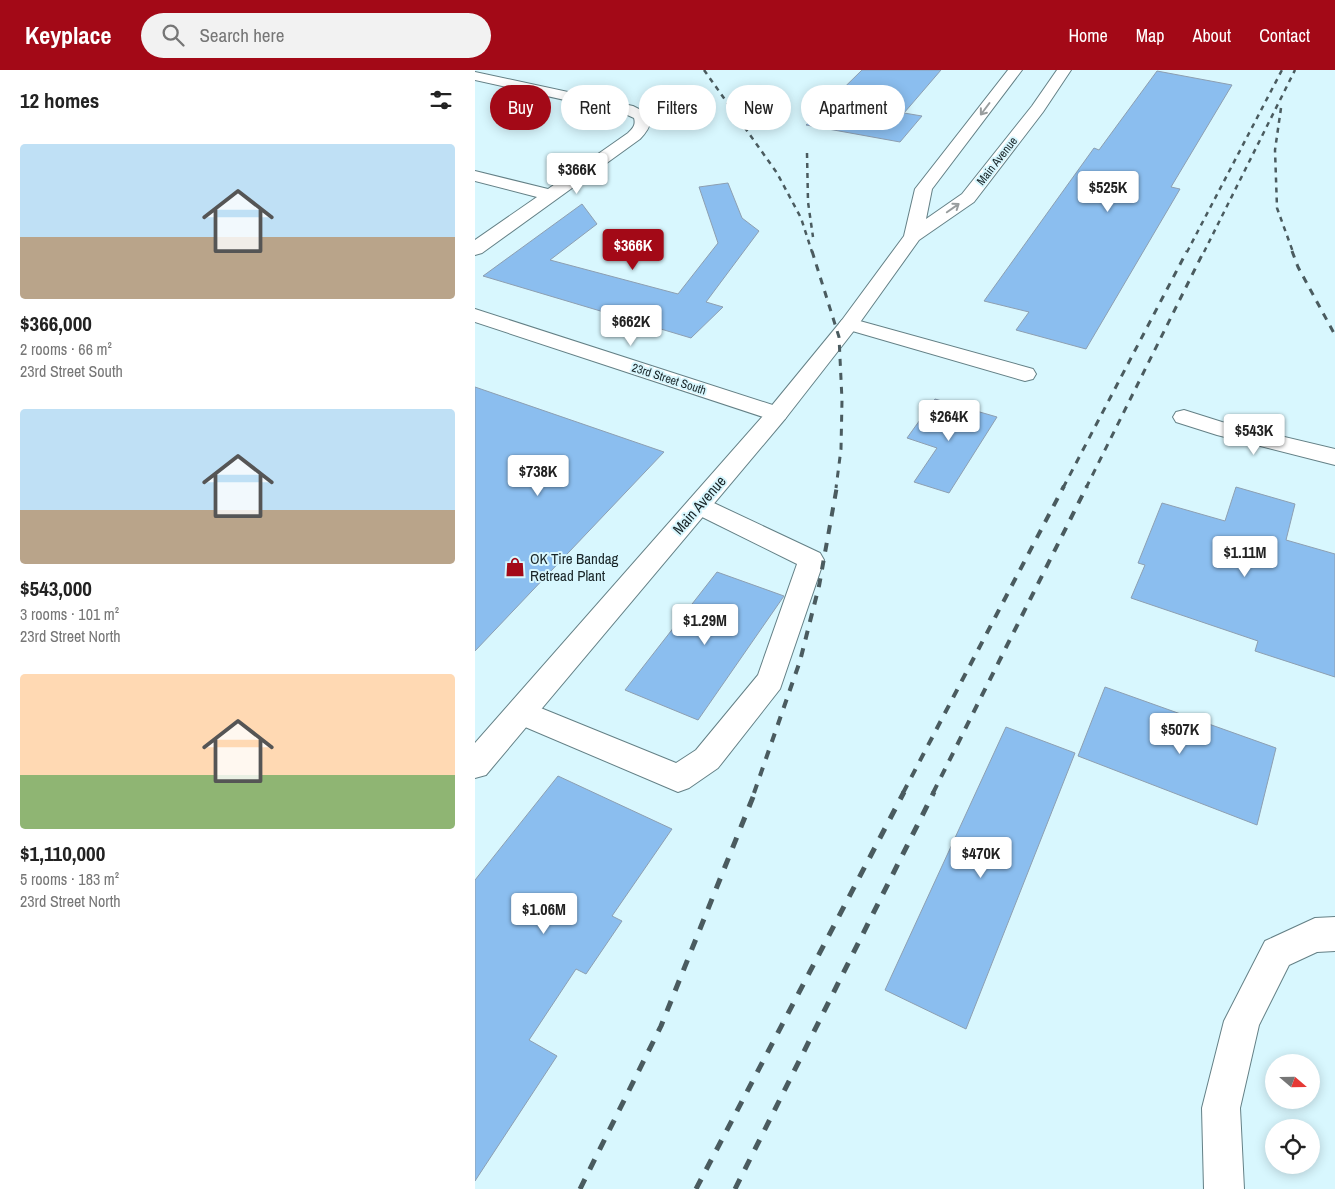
<!DOCTYPE html>
<html lang="en">
<head>
<meta charset="utf-8">
<style>
  body { margin:0; font-family:"Archivo Narrow",sans-serif; background:#f2f2f2; color:#222; height:100vh; display:flex; flex-direction:column; font-size:19px; white-space:nowrap }
  * { box-sizing:border-box; margin:0 }
  p { font-size:16px; color:#767676 }
  .icon { flex:none; width:28px; height:28px; fill:none; stroke:currentColor; stroke-width:2; stroke-linecap:round; stroke-linejoin:round }
  .map { position:relative; flex:1; overflow:hidden }
  .sheet { display:flex; flex-direction:column; background:#fff; width:475px }
  .sheet>* { flex:none }
  .top-card { position:absolute; left:15px; top:15px; width:475px; height:45px; display:flex; gap:10px }
  .needle { width:32px; rotate:110deg }
  .fabs { position:absolute; left:790px; top:984px; display:grid; gap:10px }
  .fabs a { display:grid; place-items:center; width:55px; height:55px; border-radius:50%; background:#fff; box-shadow:0 2px 12px #0003; font-size:25px }
  .price { position:absolute; translate:-50% -42px; padding:0 11px; border-radius:5px; background:#fff; color:#222; font-size:16px; line-height:32px; filter:drop-shadow(0 1px 2px #0008) }
  .price::after { content:''; position:absolute; left:50%; top:30px; width:15px; height:11px; margin-left:-8px; background:inherit; clip-path:polygon(0 0,100% 0,50% 100%) }
  .price.current { background:#a30917; color:#fff }
  ul { padding:0; list-style:none }
  li { display:grid; align-content:center; gap:10px; height:265px; padding:0 20px }
  li span { display:grid; place-items:center; height:155px; border-radius:5px; color:#555 }
  li>.icon { margin-inline-start:auto }
  span .icon { width:90px; height:90px; fill:#fffc; stroke-width:1 }
  li b { font-size:21px }
  h2 { display:flex; justify-content:space-between; align-items:center; height:60px; padding:0 20px; font-size:21px }
  .chip { padding:0 18px; border-radius:22px; background:#fff; box-shadow:0 2px 12px #0003; font-size:18px; line-height:45px }
  .chip.current { background:#a30917; color:#fff }
  header { display:flex; align-items:center; gap:30px; box-sizing:border-box; height:70px; padding:0 25px; background:#a30917; color:#fff }
  header strong { font-size:24px }
  nav { display:flex; gap:28px; margin-inline-start:auto; font-size:18px }
  .search { width:350px; height:45px; background:#f2f2f2; display:flex; align-items:center; gap:12px; box-sizing:border-box; padding:0 18px; border-radius:28px; color:#767676; font-size:19px }
  main { display:flex; flex:1; min-height:0 }
  .map>svg:first-child { display:block }
</style>
</head>
<body>
<header>
<strong>Keyplace</strong>
<div class="search"><svg class="icon" aria-label="search" viewBox="0 0 24 24"><circle cx="10" cy="10" r="6"/><path d="M15 15l6 6"/></svg>Search here</div>
<nav><a>Home</a><a>Map</a><a>About</a><a>Contact</a></nav>
</header>
<main>
<section class="sheet">
<h2>12 homes<svg class="icon" aria-label="filters" viewBox="0 0 24 24"><path d="M4 7h16M4 17h16"/><circle cx="9" cy="7" r="2"/><circle cx="15" cy="17" r="2"/></svg></h2>
<ul>
<li><span style="background:linear-gradient(#bfe0f5 60%,#b9a48a 0)"><svg class="icon" aria-label="home" viewBox="0 0 24 24"><path d="M3 11l9-7 9 7M6 9v11h12V9"/></svg></span><div><b>$366,000</b><p>2 rooms · 66 m²</p><p>23rd Street South</p></div></li>
<li><span style="background:linear-gradient(#bfe0f5 65%,#b9a48a 0)"><svg class="icon" aria-label="home" viewBox="0 0 24 24"><path d="M3 11l9-7 9 7M6 9v11h12V9"/></svg></span><div><b>$543,000</b><p>3 rooms · 101 m²</p><p>23rd Street North</p></div></li>
<li><span style="background:linear-gradient(#ffd9b3 65%,#8fb573 0)"><svg class="icon" aria-label="home" viewBox="0 0 24 24"><path d="M3 11l9-7 9 7M6 9v11h12V9"/></svg></span><div><b>$1,110,000</b><p>5 rooms · 183 m²</p><p>23rd Street North</p></div></li>
</ul>
</section>
<div class="map">
<svg width="860" height="1119" viewBox="0 0 860 1119">
  <rect width="100%" height="100%" fill="#d8f7fe"/>
  <g fill="#8bbeef" stroke="#8d9fb1">
    <polygon points="387,0 466,0 429,43 447,46 425,72 331,55"/>
    <polygon points="682,1 757,15 696,117 705,119 611,279 541,260 554,242 509,231 619,78 624,80"/>
    <polygon points="253,113 267,148 284,161 231,232 248,237 216,268 8,206 107,134 122,154 75,190 203,224 243,173 224,117"/>
    <polygon points="0,317 189,382 0,581"/>
    <polygon points="460,329 522,347 474,423 439,412 462,378 432,368"/>
    <polygon points="761,417 820,434 811,470 860,484 860,607 780,581 783,571 656,528 670,495 663,493 687,433 750,451"/>
    <polygon points="242,502 309,526 223,650 150,620"/>
    <polygon points="630,617 801,678 782,755 603,686"/>
    <polygon points="531,657 600,683 491,959 410,920"/>
    <polygon points="83,706 197,759 137,846 147,851 111,904 101,899 54,970 82,986 0,1111 0,810"/>
  </g>
  <g fill="none" stroke-linecap="round" stroke-linejoin="round">
    <defs>
      <g id="minor">
        <path d="M0 2 158 36C178 45 180 53 165 69L7 183 0 185V170L62 127 0 111V101L73 119 153 63C158 58 161 55 159 48L148 43 0 10Z"/>
        <polygon points="0,239 310,339 313,344 310,349 302,351 294,349 0,252"/>
        <polygon points="374,248 558,299 561,304 558,309 550,311 367,258 364,254 367,250"/>
        <polygon points="709,340 747,352 860,379 860,395 742,365 701,352 698,347 701,342"/>
        <polygon points="224,426 345,483 349,490 305,619 243,698 214,718 203,722 36,651 31,642 36,633 46,630 201,693 221,680 283,605 322,494 215,441 212,435 215,429"/>
        <polygon points="860,847 860,881 842,882 814,895 784,955 765,1038 769,1119 729,1119 727,1038 749,951 790,871 840,848"/>
      </g>
      <polygon id="major" points="533,0 547,0 457,119 451,149 487,124 557,36 582,0 596,0 568,42 499,132 444,170 381,258 310,349 11,705 0,708 0,673 294,339 367,250 429,166 440,119"/>
    </defs>
    <use href="#minor" stroke="#648086" stroke-width="2"/>
    <use href="#major" stroke="#648086" stroke-width="2"/>
    <use href="#minor" fill="#fff" fill-rule="evenodd"/>
    <use href="#major" fill="#fff" fill-rule="evenodd"/>
    <g stroke="#4a5b5f" stroke-width="2.5" stroke-dasharray="5 5" stroke-linecap="butt">
      <polyline points="229,0 302,103 326,148 337,182"/>
      <polyline points="806,38 800,80 802,138 818,182"/>
      <polyline points="332,83 333,132 338,167"/>
      <polyline points="712,182 807,0"/>
      <polyline points="729,182 820,0"/>
    </g>
    <g stroke="#4a5b5f" stroke-width="3" stroke-dasharray="7 7" stroke-linecap="butt">
      <polyline points="337,181 364,267 367,330 366,379 361,418"/>
      <polyline points="817,181 823,197 860,265"/>
      <polyline points="588,418 712,181"/>
      <polyline points="611,418 729,181"/>
    </g>
    <g stroke="#4a5b5f" stroke-width="4" stroke-dasharray="9 9" stroke-linecap="butt">
      <polyline points="279,723 325,591 344,516 362,416"/>
      <polyline points="428,723 589,416"/>
      <polyline points="458,723 612,416"/>
    </g>
    <g stroke="#4a5b5f" stroke-width="5" stroke-dasharray="11 11" stroke-linecap="butt">
      <polyline points="105,1119 186,956 280,722"/>
      <polyline points="221,1119 429,722"/>
      <polyline points="260,1119 459,722"/>
    </g>
  </g>
  <defs><path id="oneway-shaft" d="M-6 0H5M1.5-3L5.5 0L1.5 3" fill="none" stroke-width="1.6" stroke-linecap="round" stroke-linejoin="round" transform="scale(1.25)"/></defs>
  <g stroke="#989d9e">
    <use href="#oneway-shaft" transform="translate(510 39) rotate(127)"/>
    <use href="#oneway-shaft" transform="translate(478 138) rotate(-35)"/>
  </g>
  <defs>
    <symbol id="shop-bare" viewBox="-9 -9 18 18"><path d="M-5-2.5h2.3a2.7 3.5 0 0 1 5.4 0H5L5.5 6h-11ZM-1.5-2.5h3a1.5 2.3 0 0 0-3 0Z" fill="#a30917" stroke="#d8f7fe" stroke-width="2.5" paint-order="stroke"/></symbol>
  </defs>
  <g fill-rule="evenodd">
    <use href="#shop-bare" x="26" y="483" width="28" height="28"/>
  </g>
  <g text-anchor="middle" dominant-baseline="central" stroke-width="4" stroke-linejoin="round" paint-order="stroke">
    <g font-size="12" fill="#192528" stroke="#d8f7fe">
      <text transform="translate(522 91) rotate(-52)">Main Avenue</text>
      <text transform="translate(194 309) rotate(18)">23rd Street South</text>
    </g>
    <g font-size="15" fill="#192528" stroke="#d8f7fe">
      <text transform="translate(224 435) rotate(-49)">Main Avenue</text>
    </g>
    <g font-size="15" fill="#192528" stroke="#d8f7fe" text-anchor="start">
      <text x="55" y="488">OK Tire Bandag<tspan x="55" dy="17">Retread Plant</tspan></text>
    </g>
  </g>
</svg>
<div class="fabs">
<a><svg class="needle" viewBox="-14 -14 28 28"><path d="M0-13l5 13h-10z" fill="#e53935"/><path d="M0 13l5-13h-10z" fill="#767676"/></svg></a>
<a><svg class="icon" aria-label="locate" viewBox="0 0 24 24"><circle cx="12" cy="12" r="6"/><path d="M12 2v4M12 18v4M2 12h4M18 12h4"/></svg></a>
</div>
<b class="price" style="left:102px;top:125px">$366K</b>
<b class="price" style="left:633px;top:143px">$525K</b>
<b class="price current" style="left:158px;top:201px">$366K</b>
<b class="price" style="left:156px;top:277px">$662K</b>
<b class="price" style="left:474px;top:372px">$264K</b>
<b class="price" style="left:779px;top:386px">$543K</b>
<b class="price" style="left:63px;top:427px">$738K</b>
<b class="price" style="left:770px;top:508px">$1.11M</b>
<b class="price" style="left:230px;top:576px">$1.29M</b>
<b class="price" style="left:705px;top:685px">$507K</b>
<b class="price" style="left:506px;top:809px">$470K</b>
<b class="price" style="left:69px;top:865px">$1.06M</b>
<div class="top-card">
<a class="chip current">Buy</a>
<a class="chip">Rent</a>
<a class="chip">Filters</a>
<a class="chip">New</a>
<a class="chip">Apartment</a>
</div>
</div>
</main>
</body>
</html>
